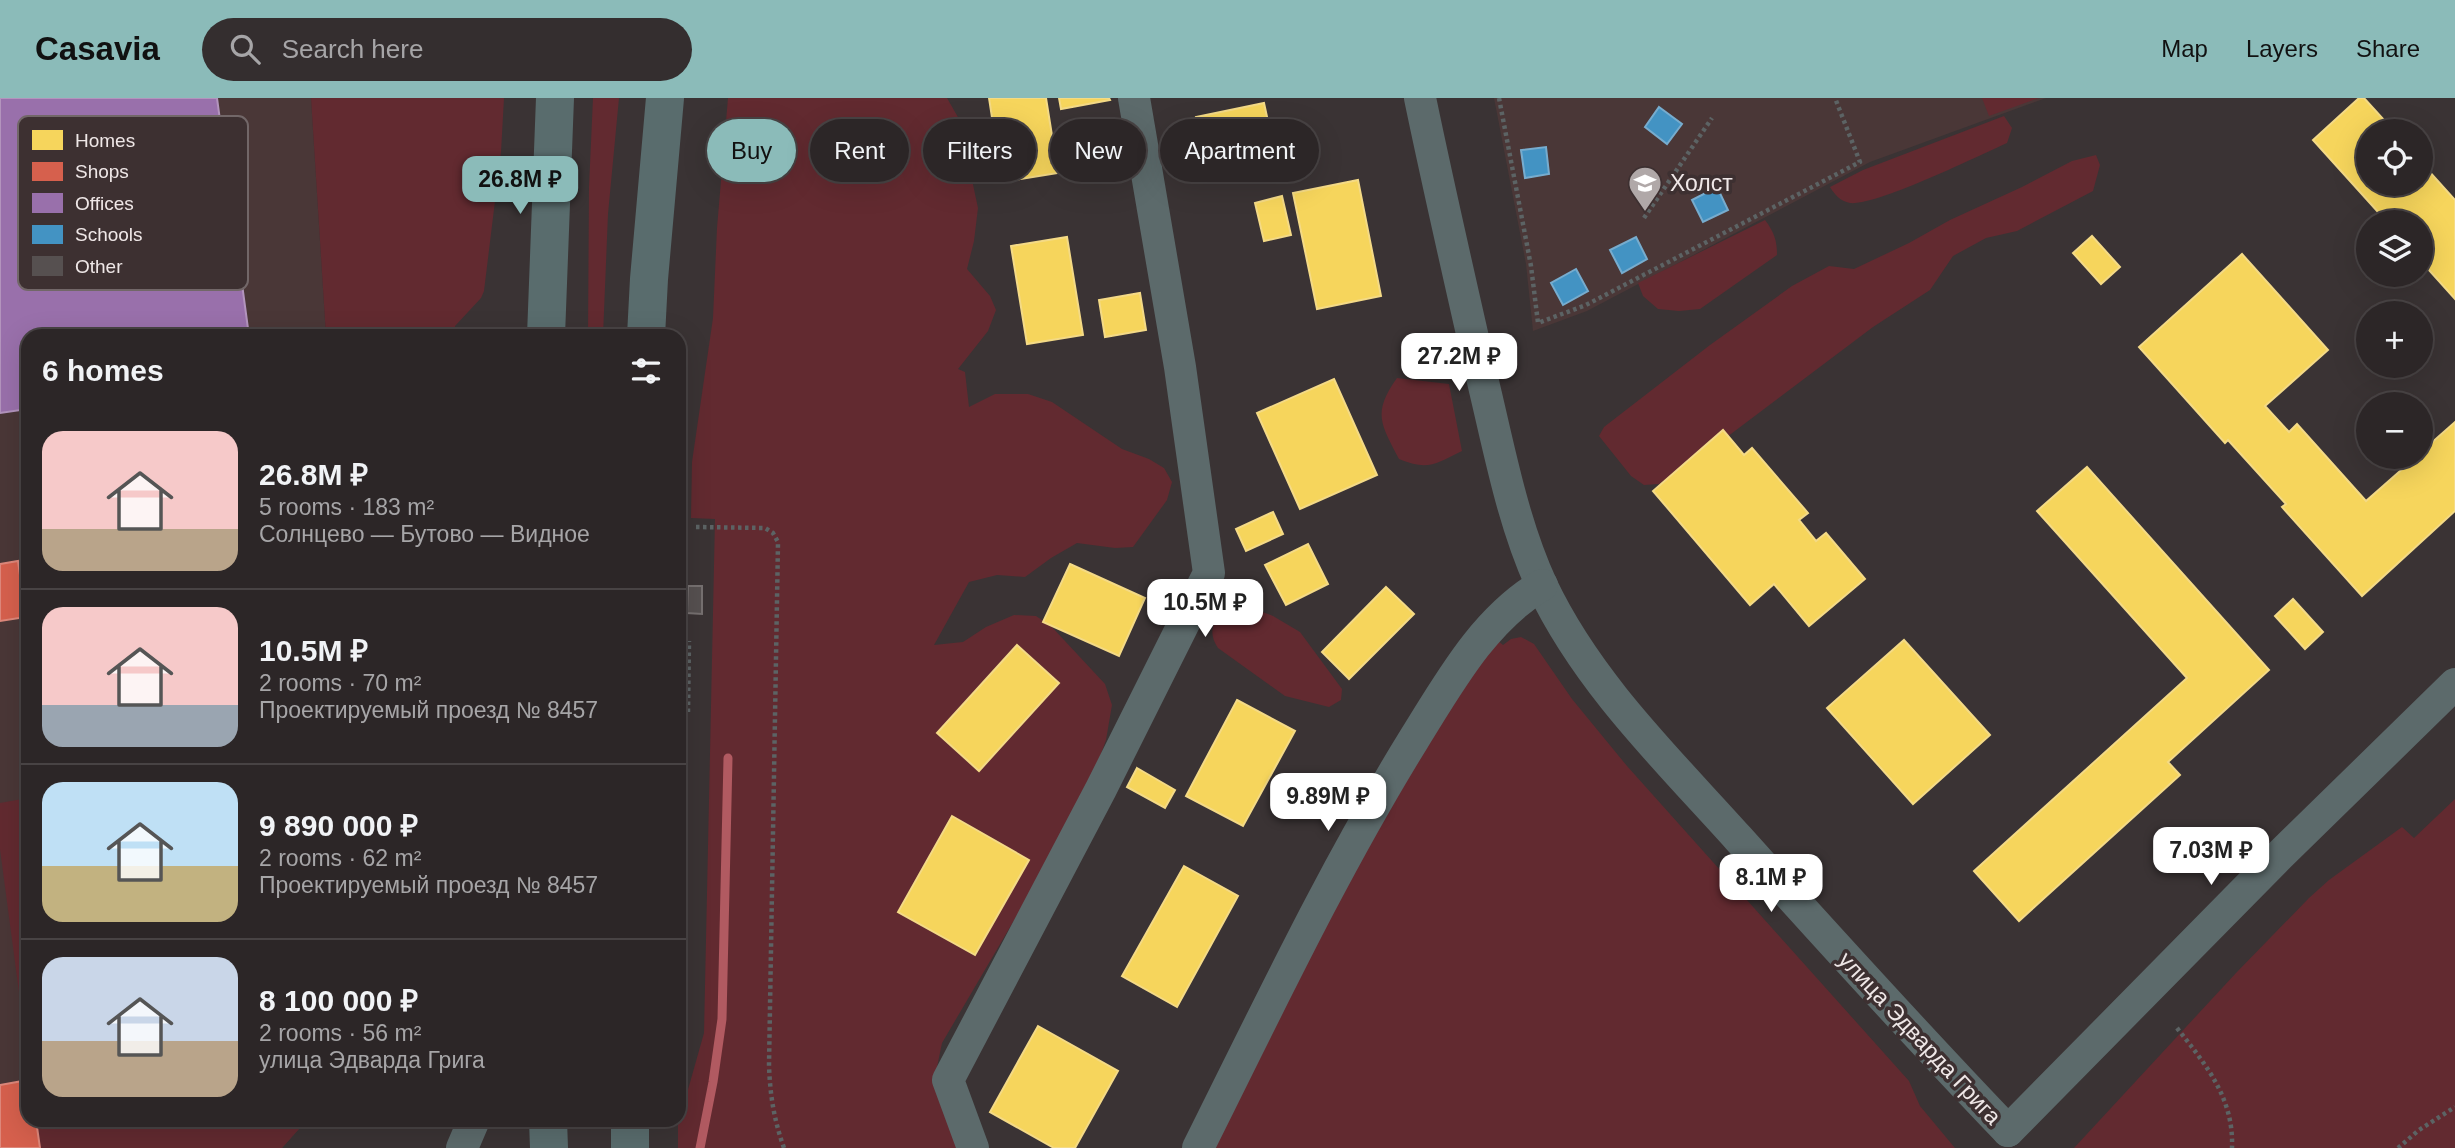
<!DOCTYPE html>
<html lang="en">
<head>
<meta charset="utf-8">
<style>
  body { margin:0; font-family:Arial,sans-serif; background:#342e2f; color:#f1f3f6; height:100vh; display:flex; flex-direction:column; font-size:26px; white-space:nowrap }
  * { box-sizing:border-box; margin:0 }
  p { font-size:23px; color:#a6a5a7 }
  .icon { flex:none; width:38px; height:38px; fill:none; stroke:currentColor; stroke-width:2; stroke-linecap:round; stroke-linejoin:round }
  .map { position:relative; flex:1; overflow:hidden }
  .drawer { position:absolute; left:21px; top:231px; width:665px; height:798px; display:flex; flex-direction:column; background:#2c2627; border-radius:21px; box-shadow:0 7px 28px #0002,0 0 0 2px #484344 }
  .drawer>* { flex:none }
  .top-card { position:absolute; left:707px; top:21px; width:665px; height:63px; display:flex; gap:14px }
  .buttons { position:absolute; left:2356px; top:21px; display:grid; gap:14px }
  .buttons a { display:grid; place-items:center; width:77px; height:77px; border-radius:50%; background:#2c2627; box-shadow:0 7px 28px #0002,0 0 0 2px #484344; font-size:35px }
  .price { position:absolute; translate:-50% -60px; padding:0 16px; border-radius:14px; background:#fff; color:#222; font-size:23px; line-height:46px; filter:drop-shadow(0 2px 4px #0008) }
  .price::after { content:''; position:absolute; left:50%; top:42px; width:21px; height:16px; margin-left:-10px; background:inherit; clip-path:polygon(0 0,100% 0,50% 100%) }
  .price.active { background:#8bbbb9; color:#111 }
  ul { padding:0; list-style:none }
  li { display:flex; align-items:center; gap:21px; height:175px; padding:0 21px }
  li+li { border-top:2px solid #484344 }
  li span { display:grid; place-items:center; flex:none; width:196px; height:140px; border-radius:21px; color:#555 }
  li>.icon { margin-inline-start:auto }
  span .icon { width:84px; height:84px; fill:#fffc; stroke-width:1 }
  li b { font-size:30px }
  h2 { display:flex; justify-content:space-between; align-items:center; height:84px; padding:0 21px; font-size:30px }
  .tag { padding:0 24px; border-radius:32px; background:#2c2627; box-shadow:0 7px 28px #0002,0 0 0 2px #484344; font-size:24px; line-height:63px }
  .tag.active { background:#8bbbb9; color:#111 }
  header { display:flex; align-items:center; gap:42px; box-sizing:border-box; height:98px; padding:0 35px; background:#8bbbb9; color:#111 }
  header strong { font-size:33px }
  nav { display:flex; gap:38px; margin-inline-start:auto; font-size:24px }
  .search { width:490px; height:63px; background:#342e2f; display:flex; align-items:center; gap:18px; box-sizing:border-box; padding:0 24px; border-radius:38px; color:#a6a5a7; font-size:26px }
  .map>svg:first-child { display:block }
</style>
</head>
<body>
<header>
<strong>Casavia</strong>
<div class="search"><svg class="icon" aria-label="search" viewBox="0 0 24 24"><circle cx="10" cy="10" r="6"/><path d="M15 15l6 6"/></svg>Search here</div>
<nav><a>Map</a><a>Layers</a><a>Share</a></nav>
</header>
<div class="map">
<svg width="2455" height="1050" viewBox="0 0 2455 1050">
  <rect width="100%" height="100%" fill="#3a3334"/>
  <g fill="#4a3737">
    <polygon points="0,0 311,0 326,238 28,238 28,1022 307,1022 282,1050 0,1050"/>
    <polygon points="1494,0 2046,0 1870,64 1587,213 1533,233 1526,166"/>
  </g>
  <g fill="#622a30">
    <polygon points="311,0 504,0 501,54 484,193 481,200 455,228 454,238 326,238"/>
    <polygon points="593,0 619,0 608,116 603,238 588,238 589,89"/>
    <polygon points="728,0 947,0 959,21 978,110 974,143 967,171 990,198 996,212 988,233 958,271 965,274 969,309 995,296 1028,296 1052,304 1122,351 1149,361 1164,370 1172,384 1167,402 1133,449 1115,450 1077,445 1051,460 1025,479 997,477 969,484 934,547 963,544 986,529 1014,517 1036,518 1051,528 1105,586 1112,607 1106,642 1084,703 942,945 937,969 959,1050 678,1050 678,1027 704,935 715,421 691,420 692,364 713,220 717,130"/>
    <polygon points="1982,0 2039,0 1989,18"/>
    <path d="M2004 18 2012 30 2007 45C1978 58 1876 108 1850 105 1840 103 1835 97 1830 89L1863 72Z"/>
    <polygon points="2096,57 2100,67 2093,93 2017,133 1986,140 1953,158 1930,192 1873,229 1711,351 1659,386 1644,387 1631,378 1599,338 1604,329 1710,247 1792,188 1829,168 1854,171 1909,145 1950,122 2022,89 2072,63"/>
    <path d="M1765 122C1774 134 1777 142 1777 157L1700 211 1679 213 1658 211 1643 198 1638 185Z"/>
    <path d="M1397 280 1449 286 1462 353C1435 366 1428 373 1399 361 1381 326 1372 315 1397 280Z"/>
    <path d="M1244 507 1273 518 1300 534 1342 591 1341 602 1329 609 1285 598 1218 550C1202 526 1223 513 1244 507Z"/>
    <polygon points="1521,539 1534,546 1572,601 1627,668 1909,983 1920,1008 1955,1050 1213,1050 1314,844 1442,621 1497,542 1503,547 1511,541"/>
    <polygon points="28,700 28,962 0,751 0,705"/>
    <polygon points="2455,701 2455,1050 2074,1050 2236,875 2309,800 2329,782 2402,729 2414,740"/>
    <polygon points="36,1022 307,1022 282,1050 40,1050"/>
  </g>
  <g fill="#f6d55c" stroke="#f4da86" stroke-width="2">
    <polygon points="989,0 1046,0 1058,75 1002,84"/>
    <polygon points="1059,0 1109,0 1110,2 1061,11"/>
    <polygon points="2359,0 2364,0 2394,33 2368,33 2368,86 2420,86 2420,63 2455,102 2455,201 2420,162 2420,124 2387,124 2313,42"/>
    <polygon points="1264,5 1278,69 1209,83 1196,19"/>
    <polygon points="1358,82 1381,198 1317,211 1293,95"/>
    <polygon points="1282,98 1291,137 1264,143 1255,105"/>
    <polygon points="2092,138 2120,169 2101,186 2073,155"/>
    <polygon points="1067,139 1083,237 1027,246 1011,148"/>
    <polygon points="2242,156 2328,252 2265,308 2289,334 2297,326 2366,403 2416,359 2420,359 2420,355 2455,324 2455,413 2362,498 2282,409 2286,406 2228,342 2225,345 2139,249"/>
    <polygon points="1140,195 1146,232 1105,239 1099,202"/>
    <polygon points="1334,281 1377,377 1300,411 1257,315"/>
    <polygon points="1723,332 1744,357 1752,350 1808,415 1799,422 1816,443 1826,435 1865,481 1809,528 1774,486 1750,507 1653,393"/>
    <polygon points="2087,369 2269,572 2168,664 2180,677 2019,823 1974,773 2187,580 2037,413"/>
    <polygon points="1273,414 1283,436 1246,453 1236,431"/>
    <polygon points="1308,446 1328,486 1286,507 1265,467"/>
    <polygon points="1070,466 1145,500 1119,558 1043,524"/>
    <polygon points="1386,489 1414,516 1349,581 1322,554"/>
    <polygon points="2293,501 2323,534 2305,551 2275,518"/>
    <polygon points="1904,542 1990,637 1913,706 1827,610"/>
    <polygon points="1017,547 1059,585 979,673 937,635"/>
    <polygon points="1237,602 1295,633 1243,728 1186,698"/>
    <polygon points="1137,670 1175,692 1165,710 1127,689"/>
    <polygon points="952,718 1029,762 975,857 898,814"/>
    <polygon points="1184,768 1238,798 1177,909 1122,878"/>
    <polygon points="1038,928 1118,973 1075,1050 1054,1050 990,1014"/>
  </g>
  <g fill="#d6604d" stroke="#de887b" stroke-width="2">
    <polygon points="18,463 26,519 0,523 0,466"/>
    <polygon points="28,982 28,1022 36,1022 40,1050 0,1050 0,987"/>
  </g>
  <polygon fill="#9970ab" stroke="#b394bd" stroke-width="2" points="0,0 217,0 249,238 28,238 28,311 0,315"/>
  <g fill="#4393c3" stroke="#77acce" stroke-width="2">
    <polygon points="1659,9 1682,26 1667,46 1645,29"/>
    <polygon points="1546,49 1549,76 1525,80 1521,52"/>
    <polygon points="1717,89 1728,112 1703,124 1692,102"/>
    <polygon points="1636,139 1647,161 1622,175 1610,152"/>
    <polygon points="1576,171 1588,193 1563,207 1551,185"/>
  </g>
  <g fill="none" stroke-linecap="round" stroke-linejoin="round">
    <polyline stroke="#b15a61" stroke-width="9" points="700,1050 713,984 722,921 728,660"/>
  </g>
  <polygon fill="#565050" stroke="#767070" stroke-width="2" points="688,488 702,488 702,516 687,515"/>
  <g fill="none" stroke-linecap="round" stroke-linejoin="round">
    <g stroke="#5c6364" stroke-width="4.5" stroke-dasharray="3.5 3.5" stroke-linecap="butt">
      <polyline points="1499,0 1531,168 1538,225 1586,207 1860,64 1835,0"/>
      <polyline points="1644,120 1712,20"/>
      <path d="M696 429 765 430 773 435 778 444 769 967C770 997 774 1022 784 1050"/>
      <polyline points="688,614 689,543"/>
      <path d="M2177 930C2206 967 2234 1000 2232 1050"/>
      <polyline points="2398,1050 2419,1032 2455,1009"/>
    </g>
    <g stroke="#5c6a6b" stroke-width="32">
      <path d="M1420 0C1440 96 1462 192 1484 288 1500 355 1513 425 1542 488 1588 585 1667 661 1738 740 1827 839 1916 937 2008 1033"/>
      <polyline points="2008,1033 2279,758 2455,586"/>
      <polyline points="462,1050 474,1022"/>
      <polyline points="973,1050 948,982 1101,691 1209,475 1180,269 1134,0"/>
      <path d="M1198 1050C1267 912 1333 772 1414 641 1449 585 1484 521 1542 487"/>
    </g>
    <g stroke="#596c6d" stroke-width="38">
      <polyline points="546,238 555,0"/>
      <polyline points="646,238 649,181 665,0"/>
      <polyline points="548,1022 549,1050"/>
      <polyline points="630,1050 630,1022"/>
    </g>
  </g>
  <defs>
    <symbol id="school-pin" viewBox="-11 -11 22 30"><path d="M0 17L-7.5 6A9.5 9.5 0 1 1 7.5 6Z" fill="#b0a8a8" stroke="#3d3031"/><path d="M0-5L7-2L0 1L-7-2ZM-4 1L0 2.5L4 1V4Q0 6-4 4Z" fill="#fff"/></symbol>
  </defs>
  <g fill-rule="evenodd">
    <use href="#school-pin" x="1626" y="66" width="38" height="52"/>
  </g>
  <g text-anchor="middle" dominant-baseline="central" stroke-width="7" stroke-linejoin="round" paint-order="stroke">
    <g font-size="23" fill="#efe7e7" stroke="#3d3031" text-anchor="start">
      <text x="1670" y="85">Холст</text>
    </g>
    <g font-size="23" fill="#efe7e7" stroke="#3d3031">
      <text transform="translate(1920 940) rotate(47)">улица Эдварда Грига</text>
    </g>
  </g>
  <rect x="18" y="18" width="230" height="174" rx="10" fill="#3d3031" stroke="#726768" stroke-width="2"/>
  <rect x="32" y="32" width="31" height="20" fill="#f6d55c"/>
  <rect x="32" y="64" width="31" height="19" fill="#d6604d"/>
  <rect x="32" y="95" width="31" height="20" fill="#9970ab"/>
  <rect x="32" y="127" width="31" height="19" fill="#4393c3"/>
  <rect x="32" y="158" width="31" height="20" fill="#565050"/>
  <g font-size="19" fill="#efe7e7">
    <text x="75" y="49">Homes</text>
    <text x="75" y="80">Shops</text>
    <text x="75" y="112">Offices</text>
    <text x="75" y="143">Schools</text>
    <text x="75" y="175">Other</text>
  </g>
</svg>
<div class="buttons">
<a><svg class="icon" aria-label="locate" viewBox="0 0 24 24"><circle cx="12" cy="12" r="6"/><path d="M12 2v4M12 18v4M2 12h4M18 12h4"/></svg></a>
<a><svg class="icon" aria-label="layers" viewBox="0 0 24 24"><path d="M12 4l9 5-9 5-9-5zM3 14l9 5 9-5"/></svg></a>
<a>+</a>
<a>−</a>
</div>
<b class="price active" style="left:520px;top:118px">26.8M ₽</b>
<b class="price" style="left:1459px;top:295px">27.2M ₽</b>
<b class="price" style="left:1205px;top:541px">10.5M ₽</b>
<b class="price" style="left:1328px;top:735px">9.89M ₽</b>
<b class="price" style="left:2211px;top:789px">7.03M ₽</b>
<b class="price" style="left:1771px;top:816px">8.1M ₽</b>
<div class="top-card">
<a class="tag active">Buy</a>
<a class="tag">Rent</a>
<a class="tag">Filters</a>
<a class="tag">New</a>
<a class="tag">Apartment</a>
</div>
<section class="drawer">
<h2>6 homes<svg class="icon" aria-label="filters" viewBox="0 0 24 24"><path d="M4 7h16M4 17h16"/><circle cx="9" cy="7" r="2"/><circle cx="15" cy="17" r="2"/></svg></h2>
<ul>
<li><span style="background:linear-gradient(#f6c9c9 70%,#b9a48a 0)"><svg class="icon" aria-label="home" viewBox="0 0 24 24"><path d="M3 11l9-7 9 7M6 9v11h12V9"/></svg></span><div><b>26.8M ₽</b><p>5 rooms · 183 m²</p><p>Солнцево — Бутово — Видное</p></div></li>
<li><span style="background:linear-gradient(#f6c9c9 70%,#9aa5b1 0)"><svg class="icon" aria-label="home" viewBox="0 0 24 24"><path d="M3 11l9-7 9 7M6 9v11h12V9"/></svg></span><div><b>10.5M ₽</b><p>2 rooms · 70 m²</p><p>Проектируемый проезд № 8457</p></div></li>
<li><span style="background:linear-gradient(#bfe0f5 60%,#c2b280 0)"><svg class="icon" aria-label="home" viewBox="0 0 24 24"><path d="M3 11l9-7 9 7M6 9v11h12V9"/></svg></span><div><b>9 890 000 ₽</b><p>2 rooms · 62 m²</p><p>Проектируемый проезд № 8457</p></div></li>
<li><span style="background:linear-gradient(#c9d6e8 60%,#b9a48a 0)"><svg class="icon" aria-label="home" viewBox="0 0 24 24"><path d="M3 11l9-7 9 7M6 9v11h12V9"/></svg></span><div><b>8 100 000 ₽</b><p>2 rooms · 56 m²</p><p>улица Эдварда Грига</p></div></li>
</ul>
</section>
</div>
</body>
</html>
